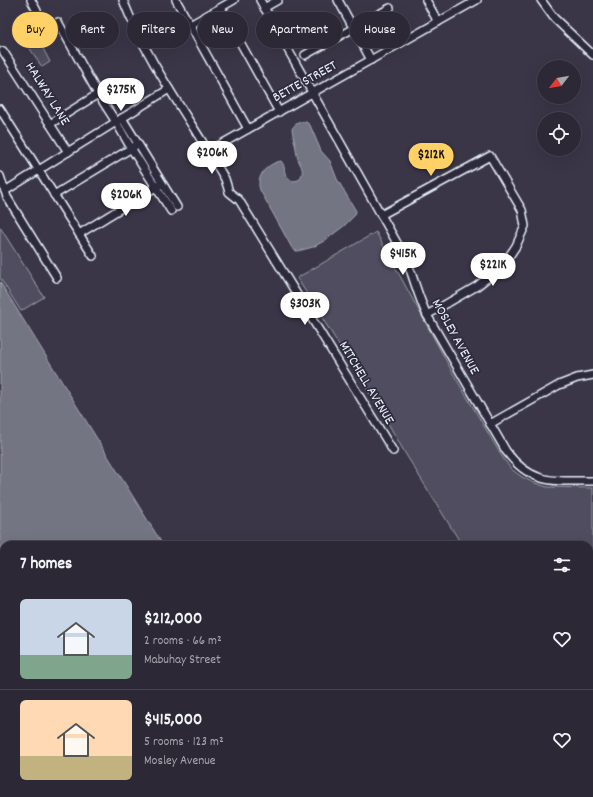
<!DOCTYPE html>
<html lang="en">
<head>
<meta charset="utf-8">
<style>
  body { margin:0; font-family:Dekko,sans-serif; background:#383442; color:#f1f3f6; height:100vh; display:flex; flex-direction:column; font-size:15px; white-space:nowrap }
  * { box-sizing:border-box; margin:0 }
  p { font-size:13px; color:#a6a6ad }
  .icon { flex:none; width:22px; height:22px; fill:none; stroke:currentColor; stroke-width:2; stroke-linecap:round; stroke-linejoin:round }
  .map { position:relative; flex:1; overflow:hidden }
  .drawer { position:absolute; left:0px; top:541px; width:593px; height:256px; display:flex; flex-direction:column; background:#2c2836; border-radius:12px 12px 0 0; box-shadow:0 4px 16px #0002,0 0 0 1px #484451 }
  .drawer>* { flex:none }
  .hud { position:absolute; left:12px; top:12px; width:569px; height:36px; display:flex; gap:8px }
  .needle { width:26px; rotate:239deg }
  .tools { position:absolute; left:537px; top:60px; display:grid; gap:8px }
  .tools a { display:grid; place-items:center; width:44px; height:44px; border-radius:50%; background:#2c2836; box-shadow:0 4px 16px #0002,0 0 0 1px #484451; font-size:20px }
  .price { position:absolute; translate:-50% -34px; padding:0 9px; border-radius:14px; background:#fff; color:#222; font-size:13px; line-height:26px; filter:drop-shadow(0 1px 2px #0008) }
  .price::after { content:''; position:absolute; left:50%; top:24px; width:12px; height:9px; margin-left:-6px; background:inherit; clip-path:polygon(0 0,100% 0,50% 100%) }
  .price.on { background:#ffd166; color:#111 }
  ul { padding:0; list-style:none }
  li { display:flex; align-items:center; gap:12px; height:100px; padding:0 20px }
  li+li { border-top:1px solid #484451 }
  li span { display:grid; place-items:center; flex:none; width:112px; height:80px; border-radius:6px; color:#555 }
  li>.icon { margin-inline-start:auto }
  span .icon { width:48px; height:48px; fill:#fffc; stroke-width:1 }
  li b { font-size:17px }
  h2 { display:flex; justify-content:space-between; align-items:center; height:48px; padding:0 20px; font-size:17px }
  .chip { padding:0 14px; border-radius:18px; background:#2c2836; box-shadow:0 4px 16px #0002,0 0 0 1px #484451; font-size:14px; line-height:36px }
  .chip.on { background:#ffd166; color:#111 }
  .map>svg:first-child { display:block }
</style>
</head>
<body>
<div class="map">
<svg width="593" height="797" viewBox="0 0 593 797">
  <rect width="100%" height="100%" fill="#3a3648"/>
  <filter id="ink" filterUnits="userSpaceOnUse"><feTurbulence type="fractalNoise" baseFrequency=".025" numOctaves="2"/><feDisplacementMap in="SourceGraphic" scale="8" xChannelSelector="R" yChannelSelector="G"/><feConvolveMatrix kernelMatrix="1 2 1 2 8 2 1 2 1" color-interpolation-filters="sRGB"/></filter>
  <g filter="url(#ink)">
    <g fill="#504e5f" stroke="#9ca0ac">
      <polygon points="37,37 50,62 42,67 25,41 30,38 31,40"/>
      <polygon points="0,227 44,297 21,311 0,278"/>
      <polygon points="376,232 454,375 501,455 511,469 522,477 532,482 547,487 593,488 593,587 589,590 589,545 462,545 405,453 385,418 297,278"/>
    </g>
    <g fill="#737482" stroke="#a2a6b1">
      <path d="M301 122H306L310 125 321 151 330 161 337 179 356 211 355 215 344 226 324 241 313 247 298 251H296L292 248 260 190C255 176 268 163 281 161 288 169 280 175 293 181L299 180C307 168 298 165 297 155 296 146 293 138 292 129 294 125 297 123 301 122Z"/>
      <polygon points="0,282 163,545 4,545 4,793 566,793 569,797 0,797"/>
    </g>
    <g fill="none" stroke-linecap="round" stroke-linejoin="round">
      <g stroke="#aeb2bd" stroke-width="1" stroke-dasharray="5 4" stroke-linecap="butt">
        <polyline points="0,567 4,572"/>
        <polyline points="0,582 4,587"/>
        <polyline points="0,596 4,600"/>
        <polyline points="0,608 4,612"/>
        <polyline points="0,620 4,624"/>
        <polyline points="153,793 157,797"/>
        <polyline points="164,793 167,797"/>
        <polyline points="172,793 176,797"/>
        <polyline points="185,793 188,797"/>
        <polyline points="197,793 201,797"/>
      </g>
      <defs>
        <g id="minor">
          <polyline points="31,0 37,11"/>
          <path d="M123 0C148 64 191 120 225 179L229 192 239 200 393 451"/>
          <polyline points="176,0 248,129"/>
          <path d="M260 0 406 259C414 278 418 297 427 315L506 451C531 485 554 481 593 481"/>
          <polyline points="338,0 371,60"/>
          <polyline points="426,0 438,22"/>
          <polyline points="541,0 554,18 593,55"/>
          <polyline points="221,8 279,112"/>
          <polyline points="264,8 278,0"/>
          <polyline points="58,22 98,94 116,122 131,148 171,211"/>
          <polyline points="190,25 234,0"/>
          <polyline points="3,51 68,152"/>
          <polyline points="305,55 390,8"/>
          <polyline points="0,109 93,256"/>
          <polyline points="122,118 177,207"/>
          <polyline points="50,124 98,94"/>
          <polyline points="209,151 477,0"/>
          <polyline points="0,176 7,197 57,278"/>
          <polyline points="5,191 169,89"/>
          <polyline points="54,195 135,146"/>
          <polyline points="381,215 490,156 522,210 525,226 516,246 510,255 495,272 477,286 427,315"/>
          <polyline points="79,234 159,185"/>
          <polyline points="490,424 559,385 577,378 593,375"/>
        </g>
      </defs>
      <use href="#minor" stroke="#e8f1f8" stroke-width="10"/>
      <use href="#minor" stroke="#2f2a3d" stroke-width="7"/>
    </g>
  </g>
  <g text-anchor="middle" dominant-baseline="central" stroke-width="3.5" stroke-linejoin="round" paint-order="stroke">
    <g font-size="14" fill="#e8f1f8" stroke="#2f2a3d">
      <text transform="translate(305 82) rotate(-29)">BETTE STREET</text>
      <text transform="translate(47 94) rotate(58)">HALWAY LANE</text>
      <text transform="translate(455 337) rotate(61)">MOSLEY AVENUE</text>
      <text transform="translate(366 383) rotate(59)">MITCHELL AVENUE</text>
    </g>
  </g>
</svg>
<div class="tools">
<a><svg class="needle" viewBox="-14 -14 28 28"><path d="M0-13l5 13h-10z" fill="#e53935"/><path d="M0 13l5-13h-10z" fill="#a6a6ad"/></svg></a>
<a><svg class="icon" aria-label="locate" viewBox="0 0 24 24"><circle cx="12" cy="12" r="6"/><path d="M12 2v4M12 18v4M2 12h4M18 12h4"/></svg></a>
</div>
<b class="price" style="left:121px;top:112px">$275K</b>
<b class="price" style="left:212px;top:175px">$206K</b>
<b class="price on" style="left:431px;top:177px">$212K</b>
<b class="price" style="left:126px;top:217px">$206K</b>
<b class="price" style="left:403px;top:276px">$415K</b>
<b class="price" style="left:493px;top:287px">$221K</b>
<b class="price" style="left:305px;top:326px">$303K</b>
<div class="hud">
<a class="chip on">Buy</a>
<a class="chip">Rent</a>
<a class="chip">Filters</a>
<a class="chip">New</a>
<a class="chip">Apartment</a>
<a class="chip">House</a>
</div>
<section class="drawer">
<h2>7 homes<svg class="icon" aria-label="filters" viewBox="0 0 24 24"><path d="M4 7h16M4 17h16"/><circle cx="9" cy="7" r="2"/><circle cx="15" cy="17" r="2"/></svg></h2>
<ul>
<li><span style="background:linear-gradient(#c9d6e8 70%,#7fa58c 0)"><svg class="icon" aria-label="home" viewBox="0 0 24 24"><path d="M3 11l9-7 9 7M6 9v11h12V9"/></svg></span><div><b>$212,000</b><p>2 rooms · 66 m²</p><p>Mabuhay Street</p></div><svg class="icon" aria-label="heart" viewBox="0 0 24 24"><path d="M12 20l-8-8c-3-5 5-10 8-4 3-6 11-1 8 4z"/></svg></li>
<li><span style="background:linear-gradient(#ffd9b3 70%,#c2b280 0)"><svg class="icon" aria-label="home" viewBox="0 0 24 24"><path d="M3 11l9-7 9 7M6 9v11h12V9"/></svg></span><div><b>$415,000</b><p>5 rooms · 123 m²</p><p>Mosley Avenue</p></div><svg class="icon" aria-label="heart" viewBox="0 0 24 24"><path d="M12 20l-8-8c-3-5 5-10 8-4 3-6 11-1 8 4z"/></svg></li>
</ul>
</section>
</div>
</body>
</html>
